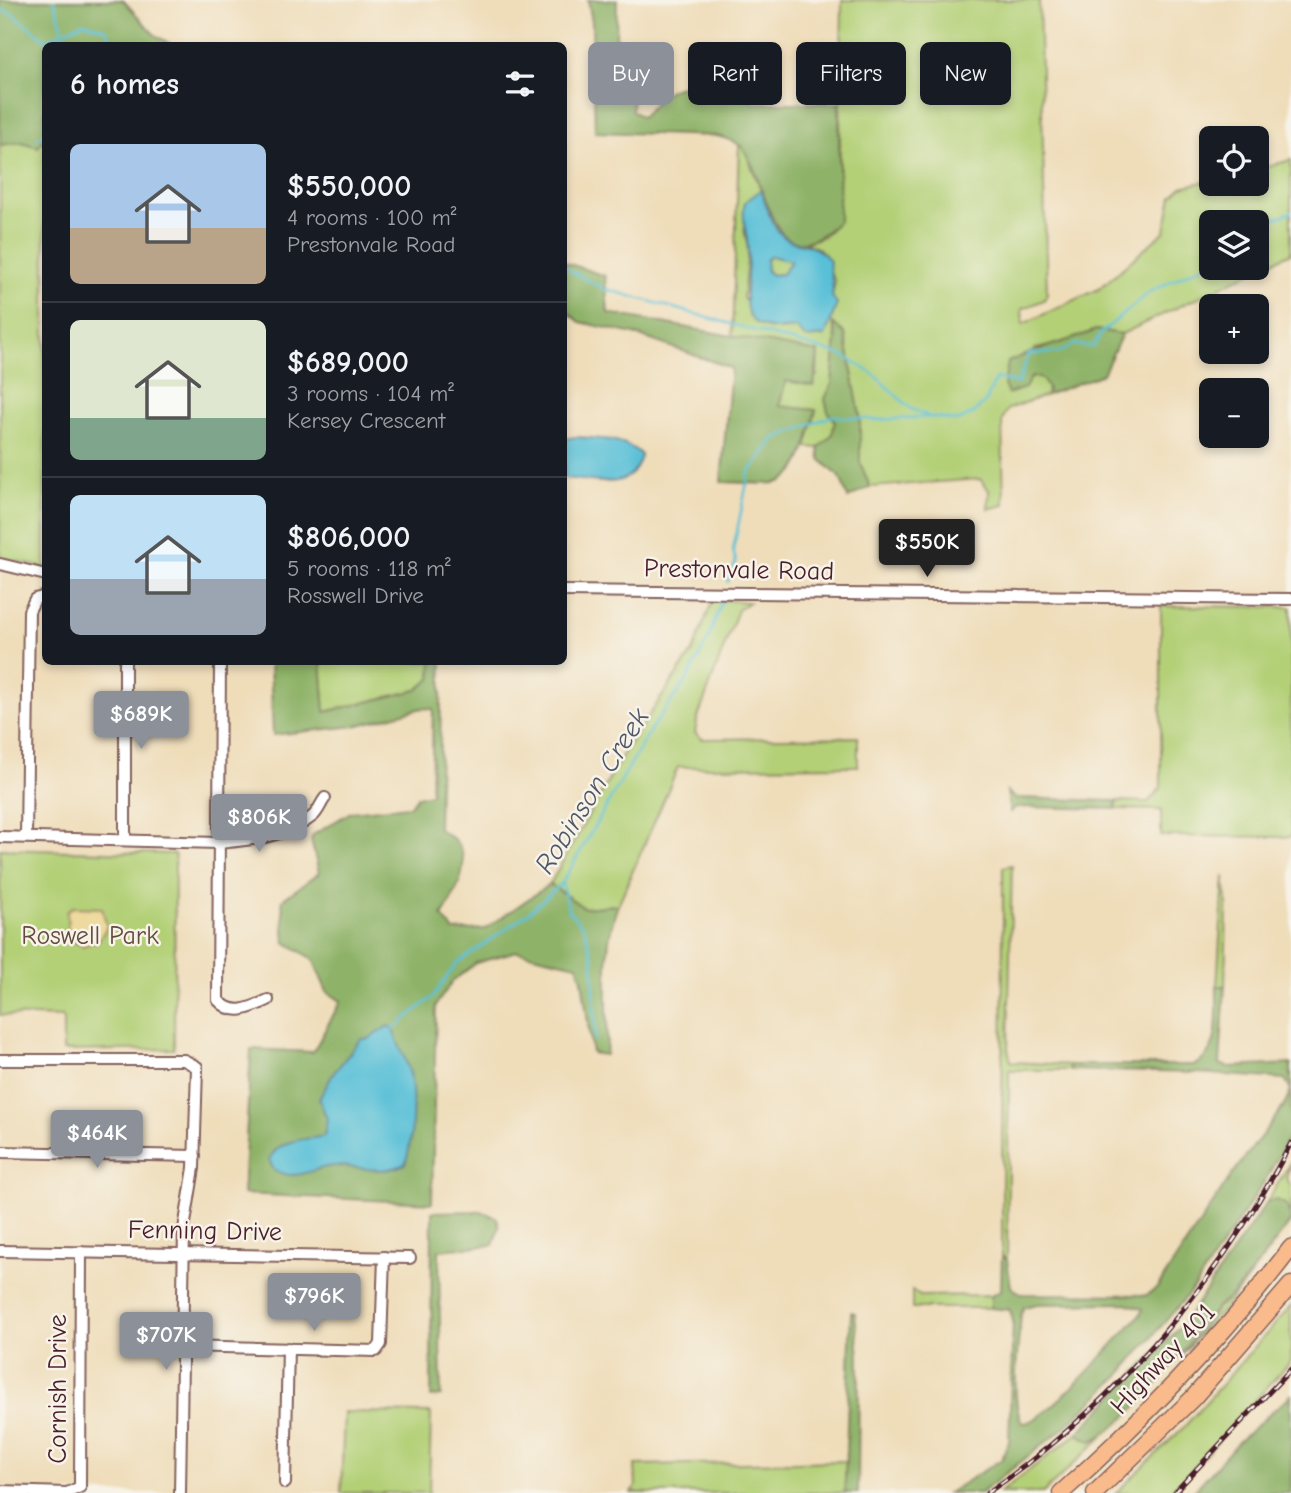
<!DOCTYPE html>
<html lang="en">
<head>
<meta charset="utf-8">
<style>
  body { margin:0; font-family:"Comic Neue",sans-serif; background:#20242c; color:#f1f3f6; height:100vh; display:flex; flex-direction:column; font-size:26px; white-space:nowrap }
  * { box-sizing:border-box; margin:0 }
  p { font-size:23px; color:#9ea1a6 }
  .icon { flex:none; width:38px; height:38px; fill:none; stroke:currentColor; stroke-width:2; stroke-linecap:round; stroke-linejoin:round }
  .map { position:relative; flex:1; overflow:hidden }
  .sheet { position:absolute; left:42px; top:42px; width:525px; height:623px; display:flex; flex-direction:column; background:#171b24; border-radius:10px; box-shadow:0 4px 10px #0003 }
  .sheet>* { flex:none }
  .top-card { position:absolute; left:588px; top:42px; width:597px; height:63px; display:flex; gap:14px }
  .fabs { position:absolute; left:1199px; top:126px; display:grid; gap:14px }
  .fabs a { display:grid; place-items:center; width:70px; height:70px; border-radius:10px; background:#171b24; box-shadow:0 4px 10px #0003; font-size:35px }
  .price { position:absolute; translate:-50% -60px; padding:0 16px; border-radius:7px; background:#8c9099; color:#fff; font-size:23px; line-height:46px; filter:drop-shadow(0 2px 4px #0008) }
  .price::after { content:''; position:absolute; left:50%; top:42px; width:21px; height:16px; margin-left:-10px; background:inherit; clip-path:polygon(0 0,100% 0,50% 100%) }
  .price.active { background:#222; color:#fff }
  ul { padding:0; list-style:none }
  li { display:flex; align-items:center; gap:21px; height:175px; padding:0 28px }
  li+li { border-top:2px solid #363941 }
  li span { display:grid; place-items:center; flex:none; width:196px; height:140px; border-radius:10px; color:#555 }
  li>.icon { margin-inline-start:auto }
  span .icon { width:84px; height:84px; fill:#fffc; stroke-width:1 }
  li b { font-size:30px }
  h2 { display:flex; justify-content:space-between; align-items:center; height:84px; padding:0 28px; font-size:30px }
  .chip { padding:0 24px; border-radius:10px; background:#171b24; box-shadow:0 4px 10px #0003; font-size:24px; line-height:63px }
  .chip.active { background:#8c9099; color:#fff }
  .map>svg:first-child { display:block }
</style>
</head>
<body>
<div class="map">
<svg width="1291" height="1493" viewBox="0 0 1291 1493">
  <rect width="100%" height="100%" fill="#f7f3e8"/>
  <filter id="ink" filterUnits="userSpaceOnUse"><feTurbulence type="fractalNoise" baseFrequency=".0143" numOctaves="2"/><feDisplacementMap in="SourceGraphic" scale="14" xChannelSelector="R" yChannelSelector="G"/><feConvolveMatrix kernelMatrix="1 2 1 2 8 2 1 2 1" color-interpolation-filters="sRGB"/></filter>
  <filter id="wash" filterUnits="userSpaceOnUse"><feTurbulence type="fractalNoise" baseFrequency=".00686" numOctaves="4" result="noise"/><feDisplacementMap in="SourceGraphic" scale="28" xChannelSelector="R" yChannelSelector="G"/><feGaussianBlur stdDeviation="1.57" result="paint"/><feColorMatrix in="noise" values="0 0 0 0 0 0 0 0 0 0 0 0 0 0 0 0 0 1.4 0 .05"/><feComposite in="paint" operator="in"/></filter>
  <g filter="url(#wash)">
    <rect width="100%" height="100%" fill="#efddba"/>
    <g fill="#b3d077" stroke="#7e7851" stroke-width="2" fill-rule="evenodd">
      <path d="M842 0H1039L1047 294 1044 300 1022 309 1023 324 1099 289 1165 231 1172 196 1182 187 1211 180V184H1256L1257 169 1291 160V253L1122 334 1096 330 1065 343 1034 349 1032 376 1042 379 1048 388 1047 395 1008 409 1002 420 1004 505 988 509 989 490 980 479 870 487 859 462 860 416 845 334 833 324 836 339 832 384 825 399 828 411 835 421 832 435 819 448 806 447 816 410 779 407 785 381 817 376 818 352 732 338 739 145 744 148 761 190 744 229 748 250 743 298 779 330 796 328 832 296 835 282 820 249 805 243 824 236 839 221ZM1211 222H1256V268H1211Z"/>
      <polygon points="45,138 45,568 0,557 0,144 22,142 38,147"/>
      <polygon points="771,256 791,261 782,274 772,275 767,271 766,260"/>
      <polygon points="713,599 749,602 738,610 697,720 695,733 702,739 858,737 858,766 678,767 618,905 584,908 550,884 626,749 693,651"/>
      <polygon points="1161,606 1291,607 1291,837 1161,836 1161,810 1115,809 1117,801 1148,802 1161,788"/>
      <polygon points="321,662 432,662 431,679 417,690 325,712"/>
      <polygon points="0,849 175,854 174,1049 63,1051 63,1017 0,1015"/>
      <polygon points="1012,865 1008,1049 1011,1062 1070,1065 1069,1070 1009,1070 1007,1260 1002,1256 1003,867"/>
      <polygon points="1224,876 1227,902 1225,986 1217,986"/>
      <polygon points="1291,1161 1286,1178 1291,1185 1291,1212 1277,1200 1267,1202"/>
      <polygon points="1291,1221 1230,1302 1154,1385 1198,1335 1216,1309 1237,1291"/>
      <polygon points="912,1290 920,1296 991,1295 991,1308 912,1308"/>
      <polygon points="1291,1306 1291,1361 1187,1475 1169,1493 1116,1493 1185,1426"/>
      <polygon points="344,1412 431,1413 429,1493 341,1493"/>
      <polygon points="1077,1434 1091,1441 1103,1436 1043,1493 999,1493"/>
      <polygon points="846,1461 845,1493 632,1493 636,1487 635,1465"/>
    </g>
    <g fill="#8eb268" stroke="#6c684a" stroke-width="2" fill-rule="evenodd">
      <polygon points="0,0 123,0 154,34 172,45 46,46 45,138 38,147 22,142 0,145"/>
      <path d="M588 0H617L616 37 639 62 642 75 633 94 632 111 642 117C652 107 663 90 678 87 688 85 694 84 705 79L718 90 743 93 754 103H839V221C770 285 771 189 744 150 739 142 725 138 716 136L595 132 592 22Z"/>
      <path d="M564 262 605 276 608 313 818 352 814 386 786 381 779 406 816 410C810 431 803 479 775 483 758 485 738 482 721 482L731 368 634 334 580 322 564 309Z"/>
      <polygon points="833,323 845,334 860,416 860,462 870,487 848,498 840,477 820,459 819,448 832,435 835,421 828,411 825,399 832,384 836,339"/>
      <path d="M1096 330 1122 334 1103 374 1047 395 1048 388 1042 379 1032 376 1025 388 1008 394 1004 385 1008 362C1037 348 1067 342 1096 330Z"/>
      <path d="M270 662H321L325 712 417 690 431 679 432 662H442L438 829C444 833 453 837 457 843 473 864 454 897 442 916L454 931 485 929 550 884 584 908 618 905C599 954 611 1004 606 1055L592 1053 582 979 577 965 516 951 476 963 453 981 436 1005 432 1203 243 1194 251 1049 313 1052 341 1001 327 992 313 959 285 942 282 900 319 873 311 840 313 835 351 812 409 806 417 797 431 794 433 709 422 708 355 726 273 735Z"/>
      <polygon points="1007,792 1015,798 1117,801 1115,809 1016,807 1010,812"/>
      <path d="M1217 986H1225L1220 1064 1228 1067 1291 1064V1133L1266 1179 1194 1288 1117 1378 1064 1428 981 1493H948L1002 1459 1009 1442 1013 1321 1010 1310 991 1308V1295L1001 1290 1002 1256 1007 1260 1011 1287 1022 1294 1147 1295 1157 1288 1231 1176 1284 1106 1291 1090 1285 1079 1197 1073 1069 1070 1070 1065H1194C1223 1053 1216 1013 1217 986ZM1126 1303 1143 1309 1140 1315C1121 1335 1045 1424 1023 1423 1009 1406 1019 1338 1021 1315L1024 1307 1038 1304Z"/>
      <path d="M1277 1200 1287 1205 1291 1221C1273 1243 1257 1267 1238 1288 1232 1297 1222 1302 1215 1310 1187 1344 1130 1427 1091 1441L1077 1434 1183 1324 1267 1202Z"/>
      <polygon points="481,1211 497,1218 499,1227 493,1245 439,1250 441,1396 431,1397 432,1212"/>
      <polygon points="851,1312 855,1313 859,1357 858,1493 845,1493 845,1481"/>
      <polygon points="1291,1395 1291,1493 1192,1493 1239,1441"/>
    </g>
    <polygon fill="#eeda9e" stroke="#9c7c64" stroke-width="2" points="72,907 102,908 107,927 98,941 83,946 68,940 67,912"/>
    <g fill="#59c0d7" stroke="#527081" stroke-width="2" fill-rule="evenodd">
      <path d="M761 190C767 205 769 223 782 235 796 249 812 238 830 261 827 273 836 277 832 296L837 304 825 336 806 338 796 328C727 336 750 292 748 251 748 234 741 220 745 202ZM771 256 791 261 782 274 772 275 767 271 766 260Z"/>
      <path d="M575 437C599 439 624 437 641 455 633 494 594 480 564 478V439Z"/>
      <path d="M388 1026 393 1029C397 1043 405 1056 409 1070 415 1092 413 1143 405 1164 381 1176 361 1166 336 1166 314 1166 295 1184 273 1169L269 1159C281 1138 303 1140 324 1136L327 1119 319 1099 333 1074 361 1039H368Z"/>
    </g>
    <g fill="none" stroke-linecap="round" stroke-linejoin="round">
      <g stroke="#59c0d7" stroke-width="2.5">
        <polyline points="54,0 63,29"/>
        <polyline points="0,9 14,15 46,40 84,22 106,29 115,46"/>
        <polyline points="38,138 46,135"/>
        <polyline points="1256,227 1291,212"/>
        <polyline points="564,267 602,288 842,355 872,373 911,409 928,416"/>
        <polyline points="728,582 736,562 733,550 749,473 775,438 832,416 877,420 931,417 957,421 973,414 986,401 996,378 1018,383 1029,354 1060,352 1074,344 1093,347 1101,333 1151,291 1211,262"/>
        <polyline points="562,883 569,911 584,928 593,958 595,1040"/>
        <polyline points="393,1029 433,997 456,964 527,914 562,883 651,729 687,680 707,642 723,598"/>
      </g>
    </g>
  </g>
  <g filter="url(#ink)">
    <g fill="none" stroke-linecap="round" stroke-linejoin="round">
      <defs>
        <g id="minor">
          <polyline points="0,564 46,575"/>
          <polyline points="564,591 1291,599"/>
          <polyline points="125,662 125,840"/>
          <path d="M220 662 218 1000C233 1017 251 1008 268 1000"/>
          <path d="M0 837 218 843C249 840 288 837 313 816 318 812 321 803 325 798"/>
          <polyline points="26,837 29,611 35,599 46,596"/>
          <polyline points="0,1060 184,1060 197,1067 194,1168 184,1229 180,1493"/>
          <polyline points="0,1152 195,1156"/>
          <polyline points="0,1251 410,1258"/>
          <polyline points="182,1346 376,1351 381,1344 384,1257"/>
          <polyline points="285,1483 288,1348"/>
          <polyline points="0,1491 67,1493 80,1487 81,1252"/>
        </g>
        <g id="highway">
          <path d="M1061 1493C1145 1418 1222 1338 1291 1248"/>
          <polyline points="1095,1493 1193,1398 1291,1285"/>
        </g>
      </defs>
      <use href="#minor" stroke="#84625d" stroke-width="14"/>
      <use href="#highway" stroke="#84625d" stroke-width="19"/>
      <use href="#minor" stroke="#fff" stroke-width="10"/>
      <use href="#highway" stroke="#fabb8c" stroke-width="16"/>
      <defs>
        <g id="rail">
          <path d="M987 1493C1115 1406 1220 1280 1291 1143"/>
          <polyline points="1174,1493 1291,1369"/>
        </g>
      </defs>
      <use href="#rail" stroke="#4a1f2b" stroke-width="5"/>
      <use href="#rail" stroke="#f7f3e8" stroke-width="2.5" stroke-dasharray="8" stroke-linecap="butt"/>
    </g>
  </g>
  <g text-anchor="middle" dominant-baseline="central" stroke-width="5" stroke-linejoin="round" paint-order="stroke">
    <g font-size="26" fill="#4a1f2b" stroke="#f7f3e8">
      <text transform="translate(739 570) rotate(1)">Prestonvale Road</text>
      <text transform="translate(205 1231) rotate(1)">Fenning Drive</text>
      <text transform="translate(1163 1359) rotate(-47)">Highway 401</text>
      <text transform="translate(58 1389) rotate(-90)">Cornish Drive</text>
    </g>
    <g font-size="26" fill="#644b3e" stroke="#f7f3e8">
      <text x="90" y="936">Roswell Park</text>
    </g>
    <g font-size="28" font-style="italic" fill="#4f5767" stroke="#f7f3e8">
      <text transform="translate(592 791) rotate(-58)">Robinson Creek</text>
    </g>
  </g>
</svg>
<div class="fabs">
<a><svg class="icon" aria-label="locate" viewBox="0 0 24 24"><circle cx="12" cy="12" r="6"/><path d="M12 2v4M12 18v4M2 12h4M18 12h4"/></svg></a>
<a><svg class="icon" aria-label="layers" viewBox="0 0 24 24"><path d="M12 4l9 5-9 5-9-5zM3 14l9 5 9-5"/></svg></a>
<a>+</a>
<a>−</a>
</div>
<b class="price active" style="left:927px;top:579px">$550K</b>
<b class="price" style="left:141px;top:751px">$689K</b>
<b class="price" style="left:259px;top:854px">$806K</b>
<b class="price" style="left:97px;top:1170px">$464K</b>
<b class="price" style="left:314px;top:1333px">$796K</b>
<b class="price" style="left:166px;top:1372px">$707K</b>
<div class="top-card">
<a class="chip active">Buy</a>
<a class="chip">Rent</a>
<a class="chip">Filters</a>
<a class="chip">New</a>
</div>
<section class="sheet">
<h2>6 homes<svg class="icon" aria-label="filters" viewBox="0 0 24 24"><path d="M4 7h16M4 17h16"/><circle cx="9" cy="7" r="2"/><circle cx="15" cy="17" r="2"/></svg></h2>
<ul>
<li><span style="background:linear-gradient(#a9c7e8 60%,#b9a48a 0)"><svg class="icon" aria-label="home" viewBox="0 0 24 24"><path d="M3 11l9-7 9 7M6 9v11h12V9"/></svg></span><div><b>$550,000</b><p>4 rooms · 100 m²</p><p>Prestonvale Road</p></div></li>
<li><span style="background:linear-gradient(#dfe7d0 70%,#7fa58c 0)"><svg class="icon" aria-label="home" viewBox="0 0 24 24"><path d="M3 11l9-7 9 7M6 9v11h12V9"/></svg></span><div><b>$689,000</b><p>3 rooms · 104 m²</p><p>Kersey Crescent</p></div></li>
<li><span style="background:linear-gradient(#bfe0f5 60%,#9aa5b1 0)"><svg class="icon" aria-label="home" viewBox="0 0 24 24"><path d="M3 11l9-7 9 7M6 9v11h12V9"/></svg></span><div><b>$806,000</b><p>5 rooms · 118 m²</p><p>Rosswell Drive</p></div></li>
</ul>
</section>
</div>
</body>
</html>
